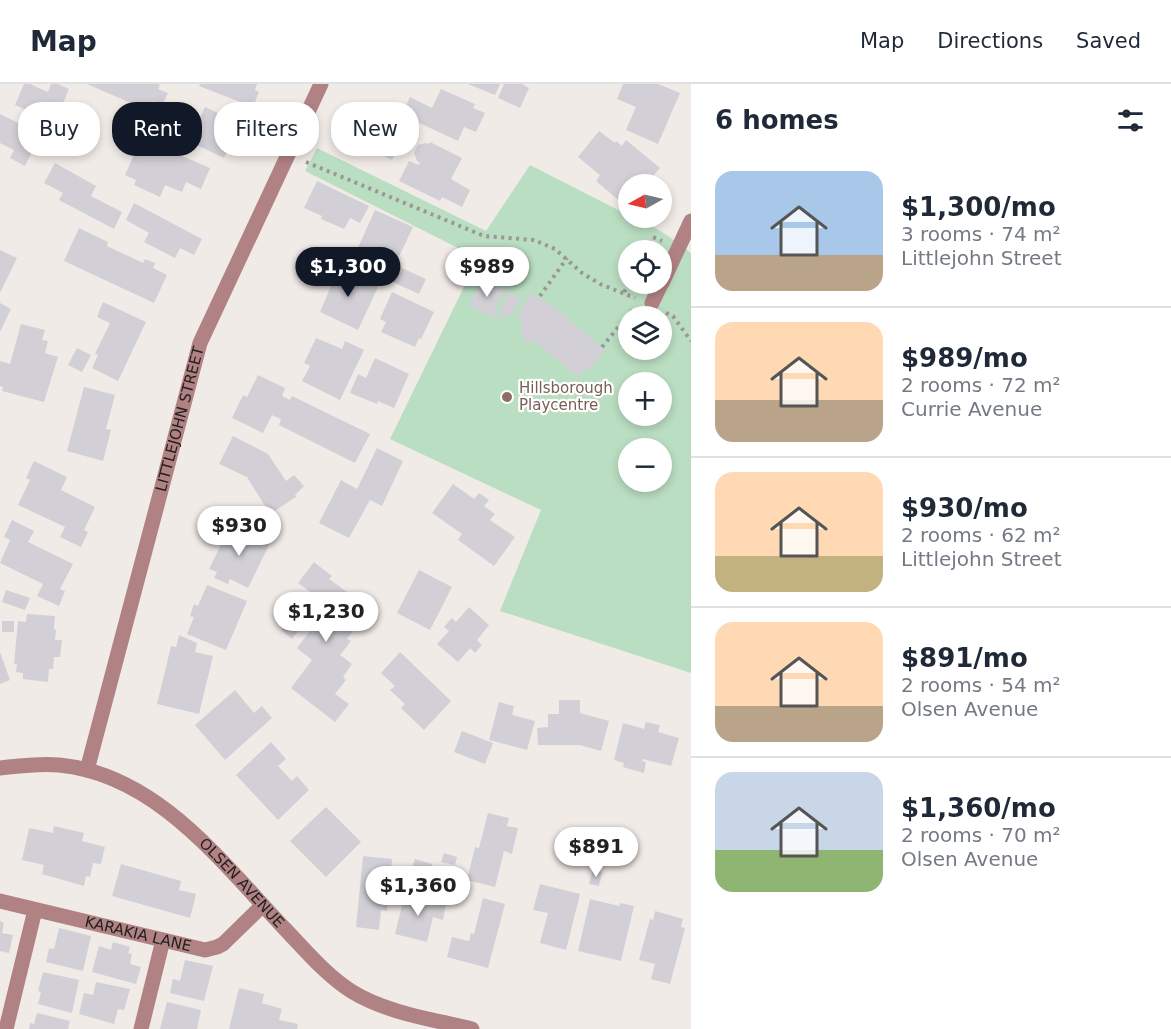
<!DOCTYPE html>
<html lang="en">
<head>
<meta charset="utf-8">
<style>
  body { margin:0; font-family:"DejaVu Sans",sans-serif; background:#f6f6f7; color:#1f2937; height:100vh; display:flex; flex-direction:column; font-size:22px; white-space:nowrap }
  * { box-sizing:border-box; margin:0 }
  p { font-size:20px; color:#747a83 }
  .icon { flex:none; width:33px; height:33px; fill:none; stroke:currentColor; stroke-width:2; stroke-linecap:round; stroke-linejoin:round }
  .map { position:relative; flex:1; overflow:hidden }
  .details { display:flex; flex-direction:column; background:#fff; width:480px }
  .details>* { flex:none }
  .banner { position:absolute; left:18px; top:18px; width:570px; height:54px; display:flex; gap:12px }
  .needle { width:39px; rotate:262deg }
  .fabs { position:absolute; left:618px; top:90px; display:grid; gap:12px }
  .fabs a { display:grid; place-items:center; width:54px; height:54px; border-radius:50%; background:#fff; box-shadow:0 3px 9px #0003; font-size:30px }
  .price { position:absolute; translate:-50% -51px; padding:0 14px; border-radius:21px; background:#fff; color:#222; font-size:20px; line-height:39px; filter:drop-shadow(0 2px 3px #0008) }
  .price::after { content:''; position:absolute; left:50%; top:36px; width:18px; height:14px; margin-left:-9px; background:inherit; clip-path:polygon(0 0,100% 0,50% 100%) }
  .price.on { background:#111827; color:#fff }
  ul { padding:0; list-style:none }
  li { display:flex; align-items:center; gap:18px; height:150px; padding:0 24px }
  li+li { border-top:2px solid #e0e1e3 }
  li span { display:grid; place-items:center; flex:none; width:168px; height:120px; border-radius:18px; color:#555 }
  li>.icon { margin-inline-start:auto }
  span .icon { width:72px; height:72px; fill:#fffc; stroke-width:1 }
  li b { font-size:26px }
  h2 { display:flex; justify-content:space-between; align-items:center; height:72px; padding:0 24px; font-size:26px }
  .tag { padding:0 21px; border-radius:24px; background:#fff; box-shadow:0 3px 9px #0003; font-size:21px; line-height:54px }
  .tag.on { background:#111827; color:#fff }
  header { display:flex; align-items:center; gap:36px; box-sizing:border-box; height:84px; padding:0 30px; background:#fff; border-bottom:2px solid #e0e1e3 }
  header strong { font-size:28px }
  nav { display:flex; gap:33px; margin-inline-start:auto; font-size:21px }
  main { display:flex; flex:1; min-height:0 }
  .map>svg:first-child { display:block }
</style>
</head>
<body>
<header>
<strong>Map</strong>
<nav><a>Map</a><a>Directions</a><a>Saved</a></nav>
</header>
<main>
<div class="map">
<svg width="691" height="945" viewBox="0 0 691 945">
  <rect width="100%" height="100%" fill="#f1ebe7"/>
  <path fill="#badec2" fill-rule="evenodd" d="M317 64 486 147 530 81 628 131V134C647 134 676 158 691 169V589L500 527 541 426 390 355 478 174 305 87ZM628 166H662V200H628ZM628 232H662V266H628ZM628 298H662V332H628ZM628 364H662V398H628Z"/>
  <g fill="#d2d0d6">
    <polygon points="24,0 30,0 48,8 51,0 58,0 69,5 58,31 48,26 45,34 15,21"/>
    <polygon points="87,0 158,0 160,1 158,5 168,9 162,21 153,17 149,27"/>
    <polygon points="200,0 257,0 255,6 259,8 253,23 199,2"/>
    <polygon points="468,0 500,0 495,11"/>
    <polygon points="504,0 522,0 529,4 520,24 498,14"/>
    <polygon points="623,0 658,0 680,9 658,60 626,46 636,23 617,15"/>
    <polygon points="441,5 475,20 473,24 485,29 476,48 464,43 458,57 402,31 410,13 432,24"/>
    <polygon points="353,22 378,33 377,36 404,49 392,76 371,66 370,68 356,62 358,60 339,51"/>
    <polygon points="205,23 237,38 229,56 232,57 224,74 186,56 197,33 200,34"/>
    <polygon points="0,30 41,50 25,82 10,74 14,66 0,59"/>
    <polygon points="599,47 615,59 616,57 622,62 626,56 660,84 646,100 628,100 628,124 596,97 600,91 578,73"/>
    <polygon points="154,54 177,64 175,69 210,84 201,105 186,98 182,108 165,101 160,113 134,101 136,96 125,91 140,57 151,62"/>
    <polygon points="430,58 462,74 451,95 470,106 462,123 442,113 440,117 399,97 409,77 419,81 420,79 417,77 414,69 418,61 426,59 429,60"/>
    <polygon points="55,79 96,102 91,112 122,128 114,145 59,116 63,109 44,99"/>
    <polygon points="317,97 369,122 360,139 350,134 344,145 321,135 322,132 304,124"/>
    <polygon points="134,119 202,155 194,171 180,164 175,174 144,158 149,149 126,136"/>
    <polygon points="375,126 413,143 395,181 426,195 419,210 351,179"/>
    <polygon points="79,144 108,158 107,162 143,179 145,175 155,179 153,184 167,191 154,219 64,177"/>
    <polygon points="0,166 17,174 0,209"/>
    <polygon points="332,182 378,203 358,246 320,228 331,202 324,198"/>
    <polygon points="482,194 493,203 506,204 498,218 494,234 468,221 476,209"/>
    <polygon points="508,206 513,211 522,213 515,223 512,231 505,231 494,236 501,227"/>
    <polygon points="392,208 434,228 421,255 419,254 415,263 381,248 386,238 380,235"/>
    <polygon points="531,209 553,222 605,266 589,287 585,284 577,293 536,258 527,259 523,255 520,239 523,235 517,232"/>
    <polygon points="103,218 146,238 118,297 92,284 98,271 95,270 110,239 97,233"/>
    <polygon points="0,219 11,225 0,248"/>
    <polygon points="21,240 45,246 42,256 48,257 45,269 58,273 44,318 2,307 3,303 0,302 0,277 10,280"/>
    <polygon points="316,254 342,265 345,257 364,266 340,316 302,297 310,282 304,279"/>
    <polygon points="77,264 91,271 82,288 68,281"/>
    <polygon points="375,274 409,290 394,324 378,317 377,320 350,309 358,290 366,294"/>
    <polygon points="258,291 285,304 282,312 290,316 292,312 370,350 355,379 279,341 281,335 272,331 263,349 232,334 243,311 247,313"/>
    <polygon points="84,303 115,311 106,345 111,346 103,377 67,367"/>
    <polygon points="233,352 268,370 286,397 294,391 304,402 295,411 296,413 270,430 247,393 219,380"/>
    <polygon points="377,364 403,377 382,422 370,416 349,454 319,439 341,396 357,405"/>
    <polygon points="34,377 67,393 61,406 95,423 84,446 88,448 81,463 60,453 65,443 18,421 30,396 26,394"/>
    <polygon points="453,400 474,415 479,409 489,416 484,422 495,430 490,436 515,453 494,482 458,456 462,450 432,429"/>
    <polygon points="12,436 34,447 28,458 73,480 60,505 65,507 59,522 37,512 43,500 0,479 10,456 4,453"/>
    <polygon points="235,441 270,459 248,504 230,495 228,500 214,494 217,488 209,485 228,447 231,449"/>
    <polygon points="314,478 332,492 329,495 358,516 346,532 357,541 347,555 351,557 340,571 352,580 343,593 346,596 335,610 349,620 335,638 291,604 312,576 297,564 320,534 307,525 316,512 298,499"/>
    <polygon points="419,486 452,503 430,546 397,529"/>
    <polygon points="207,501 247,517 226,566 187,550 194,533 190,532 194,520 198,522"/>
    <polygon points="6,506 30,514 25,526 2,518"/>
    <polygon points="469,523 489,541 477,556 482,561 475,569 470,564 458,578 437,560 449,547 444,543 452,534 456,538"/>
    <polygon points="27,530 55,532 54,545 56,546 55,556 62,556 60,573 54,573 53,585 49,585 48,598 23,595 23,589 16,588 17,580 14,580 18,537 26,538"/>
    <rect x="2" y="537" width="12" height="11"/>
    <polygon points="287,539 298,547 292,555 281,546"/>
    <polygon points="179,551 197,559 195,568 213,572 199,630 157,620 171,562 176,563"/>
    <polygon points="0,568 10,596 0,600"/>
    <polygon points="400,568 451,617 424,646 401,624 405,620 390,606 395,602 381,589"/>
    <polygon points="235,606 254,629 262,622 272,634 225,676 195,641"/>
    <polygon points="559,616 580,616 580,629 609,637 601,667 580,661 538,661 537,644 548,643 548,630 559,630"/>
    <polygon points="499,618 514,622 512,631 535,637 527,666 489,656"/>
    <polygon points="646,638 660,641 658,648 679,654 671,682 643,675 642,677 646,678 644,689 623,683 624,679 614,676 623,639 644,645"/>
    <polygon points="462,647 493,659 485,680 454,668"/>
    <polygon points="271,658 286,675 278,682 292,697 297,692 309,706 278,736 236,691"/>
    <polygon points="326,723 361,758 326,793 290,757"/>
    <polygon points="488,729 509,734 507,742 518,744 512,770 504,767 495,803 467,796 475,763 479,764"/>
    <polygon points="54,742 84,749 82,757 105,763 101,780 93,779 90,793 86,792 84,802 42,790 44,781 22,776 29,744 53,749"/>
    <polygon points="444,769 457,773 455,781 441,778"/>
    <polygon points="363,772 392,775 387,827 381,826 379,846 356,843"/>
    <polygon points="415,775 432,780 424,803 407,797"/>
    <polygon points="121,780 181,797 179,806 196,810 190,834 112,812"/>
    <polygon points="593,785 602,788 599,802 589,800"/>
    <polygon points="540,800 580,810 566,866 540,859 548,829 533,826"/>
    <polygon points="405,810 446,820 443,836 433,833 427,858 395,850"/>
    <polygon points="483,814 505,820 488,884 447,873 452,853 469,857 471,849 474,850"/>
    <polygon points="590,815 619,822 620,819 634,822 621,877 578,867"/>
    <polygon points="655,827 683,835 681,843 685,844 670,900 651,895 655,880 639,876 650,835 653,836"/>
    <polygon points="0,837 4,839 2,849 13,851 9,869 0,867"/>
    <polygon points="59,844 91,852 83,887 46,878 49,864 54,865"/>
    <polygon points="113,858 130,863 128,869 132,870 130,880 141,883 136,900 92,888 99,862 111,866"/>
    <polygon points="185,876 213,882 204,917 170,909 173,895 180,897"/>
    <polygon points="43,888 79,896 72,929 38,920 41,908 38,907"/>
    <polygon points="96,898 130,905 124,926 118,925 114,940 79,930 84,909 93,911"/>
    <polygon points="239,904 264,910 262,919 282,925 279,936 298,940 297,945 229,945"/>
    <polygon points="167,918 201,926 197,945 160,945"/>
    <polygon points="37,929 70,937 68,945 29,945 30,939 34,940"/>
  </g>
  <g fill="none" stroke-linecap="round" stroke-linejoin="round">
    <g stroke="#9b9794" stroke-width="4" stroke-dasharray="3 4.5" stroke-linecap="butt">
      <polyline points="306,78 484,152 534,156 555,165 582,189 600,200 635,214"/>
      <polyline points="646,166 653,153 662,157"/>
      <polyline points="624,208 629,200"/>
      <polyline points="540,212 567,174"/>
      <polyline points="666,229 673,232 691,257"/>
      <polyline points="602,263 634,224"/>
    </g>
    <g stroke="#b18284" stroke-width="15">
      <polyline points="662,199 691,137"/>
      <polyline points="652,219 661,200"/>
      <path id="s1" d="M0 684C19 682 39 679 59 681 157 690 222 779 285 845 305 866 326 891 351 907 386 929 432 935 472 945"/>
      <path id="s2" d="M87 686 200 259 321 0"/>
      <path id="s3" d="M0 817 205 866 217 863 223 860 262 822"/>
      <polyline points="6,945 35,826"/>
      <polyline points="141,945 163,856"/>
    </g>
  </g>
  <circle fill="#8d6e63" stroke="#fff" stroke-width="2" cx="507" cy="313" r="6"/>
  <g text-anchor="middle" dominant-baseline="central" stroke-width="4.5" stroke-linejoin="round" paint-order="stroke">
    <g font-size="15" fill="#785e54" stroke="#fff" text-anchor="start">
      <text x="519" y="304">Hillsborough<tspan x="519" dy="17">Playcentre</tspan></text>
    </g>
    <g font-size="15" fill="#22201e" stroke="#fff">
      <text stroke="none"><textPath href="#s2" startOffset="363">LITTLEJOHN STREET</textPath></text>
      <text stroke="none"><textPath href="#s1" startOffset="282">OLSEN AVENUE</textPath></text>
      <text stroke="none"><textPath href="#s3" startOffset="142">KARAKIA LANE</textPath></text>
    </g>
  </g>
</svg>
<div class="fabs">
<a><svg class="needle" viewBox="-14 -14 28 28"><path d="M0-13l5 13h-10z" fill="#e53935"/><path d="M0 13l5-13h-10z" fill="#747a83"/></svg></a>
<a><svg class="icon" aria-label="locate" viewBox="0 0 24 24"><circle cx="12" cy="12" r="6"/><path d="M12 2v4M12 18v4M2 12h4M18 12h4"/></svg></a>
<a><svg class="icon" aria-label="layers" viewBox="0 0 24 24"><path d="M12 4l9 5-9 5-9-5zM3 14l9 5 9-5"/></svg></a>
<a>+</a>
<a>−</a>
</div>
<b class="price on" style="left:348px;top:214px">$1,300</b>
<b class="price" style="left:487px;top:214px">$989</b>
<b class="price" style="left:239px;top:473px">$930</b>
<b class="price" style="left:326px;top:559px">$1,230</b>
<b class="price" style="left:596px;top:794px">$891</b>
<b class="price" style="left:418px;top:833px">$1,360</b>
<div class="banner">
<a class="tag">Buy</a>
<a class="tag on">Rent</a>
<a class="tag">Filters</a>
<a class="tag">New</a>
</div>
</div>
<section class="details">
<h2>6 homes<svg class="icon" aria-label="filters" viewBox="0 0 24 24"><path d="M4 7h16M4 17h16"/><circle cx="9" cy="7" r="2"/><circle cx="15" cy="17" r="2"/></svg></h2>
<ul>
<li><span style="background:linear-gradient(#a9c7e8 70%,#b9a48a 0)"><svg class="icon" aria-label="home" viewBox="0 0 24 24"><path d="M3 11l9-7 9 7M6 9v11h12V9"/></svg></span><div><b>$1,300/mo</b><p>3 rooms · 74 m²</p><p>Littlejohn Street</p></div></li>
<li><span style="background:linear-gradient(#ffd9b3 65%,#b9a48a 0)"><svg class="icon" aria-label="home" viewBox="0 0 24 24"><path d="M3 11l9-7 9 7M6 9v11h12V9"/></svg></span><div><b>$989/mo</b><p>2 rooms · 72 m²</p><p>Currie Avenue</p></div></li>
<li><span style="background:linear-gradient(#ffd9b3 70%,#c2b280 0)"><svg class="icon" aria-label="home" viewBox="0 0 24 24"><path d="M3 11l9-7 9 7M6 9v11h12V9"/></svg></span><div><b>$930/mo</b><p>2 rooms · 62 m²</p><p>Littlejohn Street</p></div></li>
<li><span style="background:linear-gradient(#ffd9b3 70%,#b9a48a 0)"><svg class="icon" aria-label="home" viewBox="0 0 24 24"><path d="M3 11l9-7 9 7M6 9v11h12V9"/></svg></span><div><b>$891/mo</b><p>2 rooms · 54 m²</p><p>Olsen Avenue</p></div></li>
<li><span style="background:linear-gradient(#c9d6e8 65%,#8fb573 0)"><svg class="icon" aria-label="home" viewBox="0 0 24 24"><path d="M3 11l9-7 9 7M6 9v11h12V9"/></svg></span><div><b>$1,360/mo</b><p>2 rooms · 70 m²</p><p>Olsen Avenue</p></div></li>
</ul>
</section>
</main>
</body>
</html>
